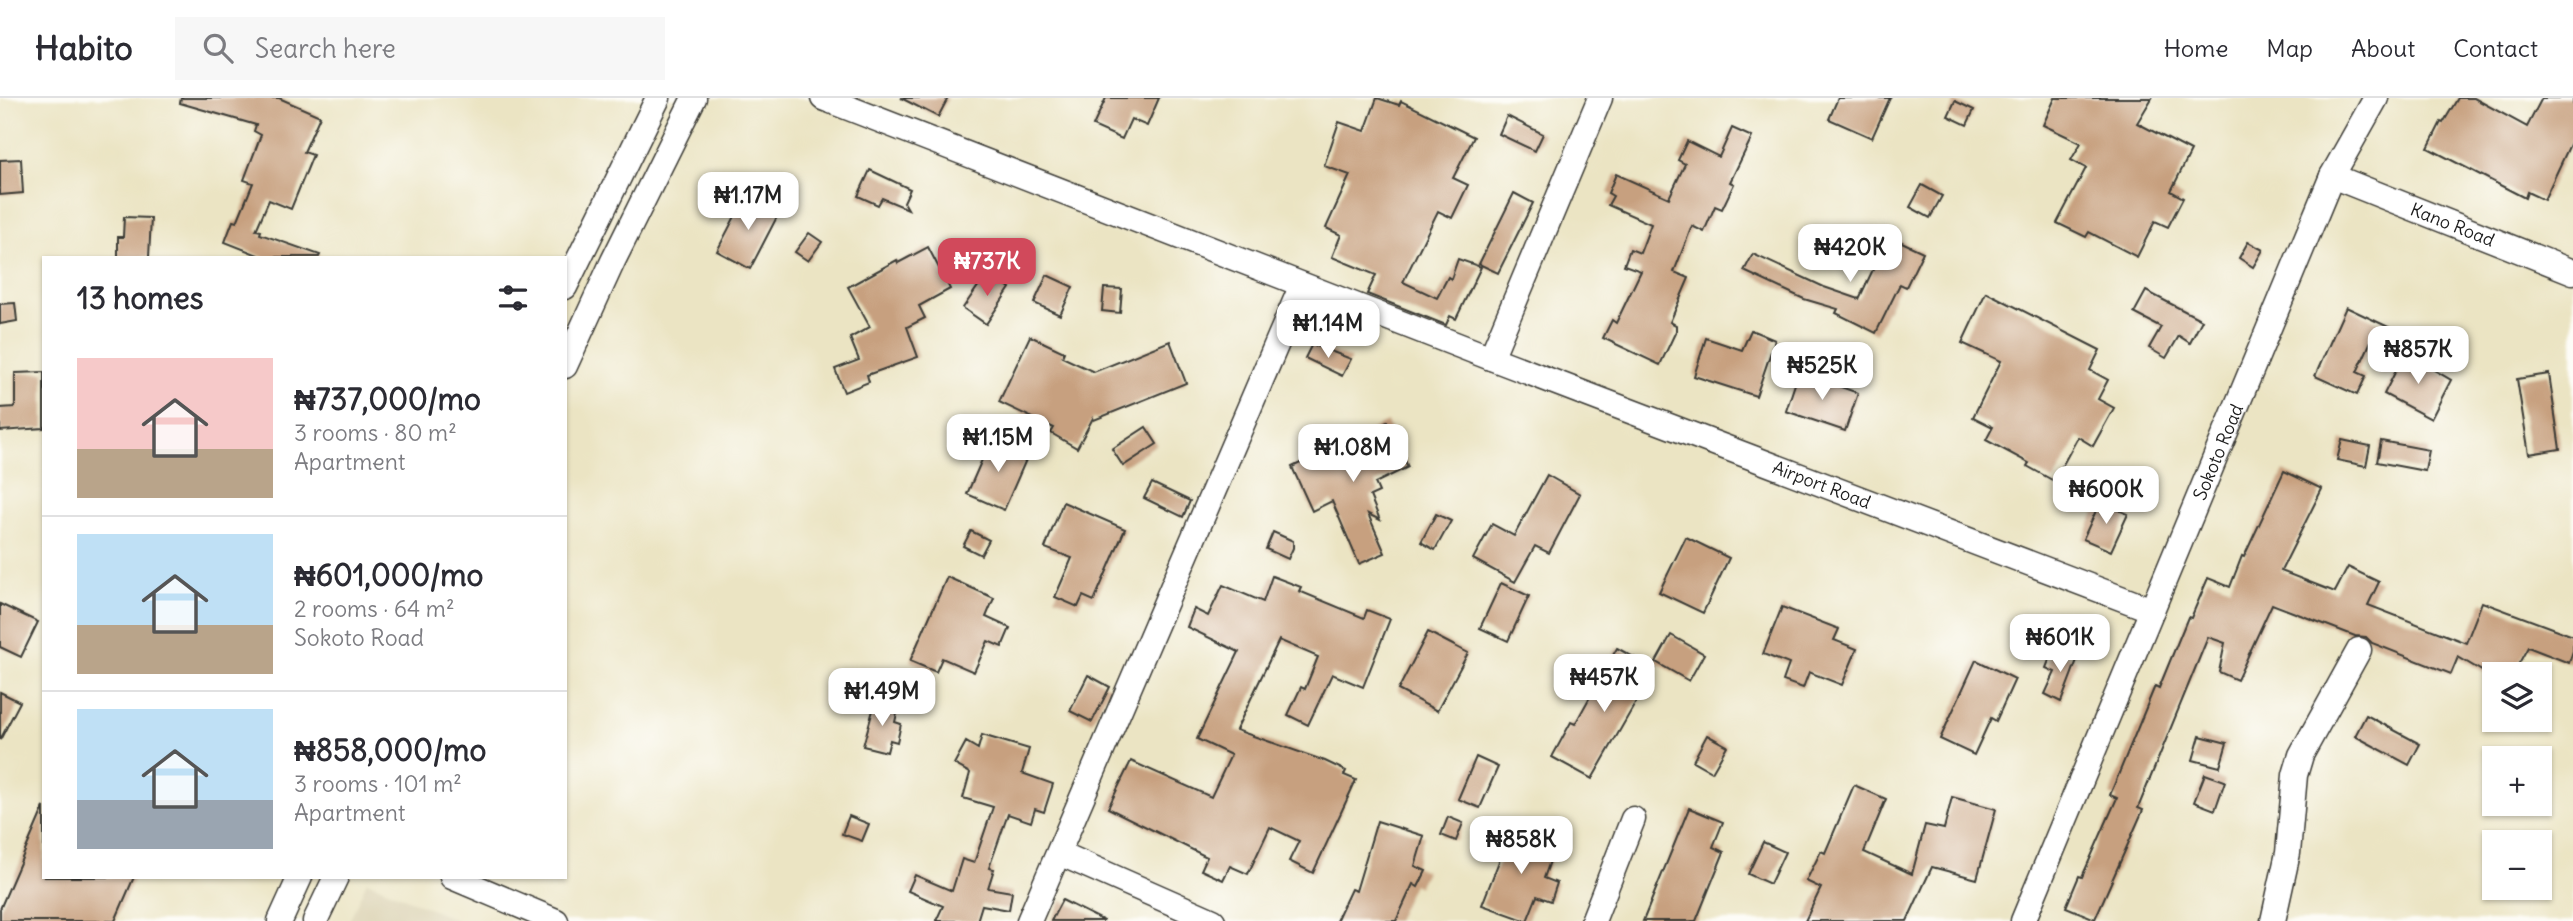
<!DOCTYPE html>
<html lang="en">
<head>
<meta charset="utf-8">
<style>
  body { margin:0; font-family:Delius,sans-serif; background:#f7f7f7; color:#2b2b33; height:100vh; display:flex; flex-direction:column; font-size:26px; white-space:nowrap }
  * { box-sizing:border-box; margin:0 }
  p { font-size:23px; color:#7c7c81 }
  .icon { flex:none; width:38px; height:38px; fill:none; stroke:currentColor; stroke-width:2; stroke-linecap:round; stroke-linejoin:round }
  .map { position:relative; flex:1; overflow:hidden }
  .sheet { position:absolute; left:42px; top:158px; width:525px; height:623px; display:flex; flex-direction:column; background:#fff; border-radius:0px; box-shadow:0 2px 5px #0004 }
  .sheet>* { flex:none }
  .controls { position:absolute; left:2482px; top:564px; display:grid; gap:14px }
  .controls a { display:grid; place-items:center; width:70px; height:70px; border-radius:0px; background:#fff; box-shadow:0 2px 5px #0004; font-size:35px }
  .price { position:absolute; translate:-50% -60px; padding:0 16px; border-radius:14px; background:#fff; color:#222; font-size:23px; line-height:46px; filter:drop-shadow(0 2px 4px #0008) }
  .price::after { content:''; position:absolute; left:50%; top:42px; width:21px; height:16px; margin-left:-10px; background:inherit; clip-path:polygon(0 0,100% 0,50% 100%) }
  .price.on { background:#d1495b; color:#fff }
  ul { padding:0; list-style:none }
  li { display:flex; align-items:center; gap:21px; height:175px; padding:0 35px }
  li+li { border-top:2px solid #e1e1e2 }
  li span { display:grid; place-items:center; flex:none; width:196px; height:140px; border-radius:0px; color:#555 }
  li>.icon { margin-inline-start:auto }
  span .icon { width:84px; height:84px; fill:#fffc; stroke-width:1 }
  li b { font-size:30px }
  h2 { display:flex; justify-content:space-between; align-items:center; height:84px; padding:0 35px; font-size:30px }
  header { display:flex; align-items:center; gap:42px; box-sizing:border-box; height:98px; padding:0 35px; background:#fff; border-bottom:2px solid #e1e1e2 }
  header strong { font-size:33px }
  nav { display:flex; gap:38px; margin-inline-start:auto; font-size:24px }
  .search { width:490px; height:63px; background:#f7f7f7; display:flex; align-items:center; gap:18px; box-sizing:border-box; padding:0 24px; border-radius:0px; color:#7c7c81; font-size:26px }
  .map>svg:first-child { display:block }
</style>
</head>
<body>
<header>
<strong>Habito</strong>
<div class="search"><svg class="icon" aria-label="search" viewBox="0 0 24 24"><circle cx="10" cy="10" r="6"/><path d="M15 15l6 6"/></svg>Search here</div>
<nav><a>Home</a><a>Map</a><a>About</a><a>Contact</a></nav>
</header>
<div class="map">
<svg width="2573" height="823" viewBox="0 0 2573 823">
  <rect width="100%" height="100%" fill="#fdfcf7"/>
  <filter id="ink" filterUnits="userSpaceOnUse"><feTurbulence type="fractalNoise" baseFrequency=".0143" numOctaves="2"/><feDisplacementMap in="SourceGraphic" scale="14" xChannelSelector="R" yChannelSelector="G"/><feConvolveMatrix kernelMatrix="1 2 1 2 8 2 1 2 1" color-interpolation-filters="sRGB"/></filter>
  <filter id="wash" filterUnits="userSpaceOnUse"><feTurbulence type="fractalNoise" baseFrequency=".00686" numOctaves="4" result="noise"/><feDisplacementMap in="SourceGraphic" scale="28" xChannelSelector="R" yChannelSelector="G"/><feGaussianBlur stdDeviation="1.57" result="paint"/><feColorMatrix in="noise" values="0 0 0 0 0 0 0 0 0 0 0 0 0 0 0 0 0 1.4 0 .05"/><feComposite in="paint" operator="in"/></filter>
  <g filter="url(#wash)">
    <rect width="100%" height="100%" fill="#ebe4c3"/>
    <polygon fill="#dcd3b4" points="367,783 458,823 349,823"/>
    <g id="blocks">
      <g fill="#c7a07f">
        <polygon points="181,0 279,0 320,18 304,54 313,57 291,111 269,102 256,132 261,133 260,136 320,157 319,159 263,159 225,144 233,123 237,124 253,85 244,82 261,37 254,33 256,27 180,5"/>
        <polygon points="901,0 948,0 938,19"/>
        <polygon points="1106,0 1159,0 1147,28 1131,21 1122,41 1093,28"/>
        <polygon points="1377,0 1399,7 1401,3 1474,39 1453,80 1468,87 1452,120 1438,113 1403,184 1437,200 1448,179 1451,181 1458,161 1481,169 1456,221 1450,218 1446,227 1367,196 1376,177 1332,159 1341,137 1326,130 1350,77 1324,68 1339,24 1365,33"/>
        <polygon points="1838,0 1890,0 1872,40 1829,21"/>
        <polygon points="2055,0 2152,0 2137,25 2191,53 2171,93 2183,100 2168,129 2155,123 2137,159 2089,134 2086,139 2057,125 2086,70 2071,62 2081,45 2043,27"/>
        <polygon points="2458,0 2474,0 2527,29 2542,0 2573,0 2573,40 2544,102 2527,94 2525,100 2428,50 2441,24 2443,25"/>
        <polygon points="1955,3 1974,12 1967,27 1948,18"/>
        <polygon points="1507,18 1543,36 1535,53 1499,36"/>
        <polygon points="1732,30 1752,39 1730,84 1734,86 1722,111 1715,108 1704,134 1692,128 1674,174 1689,180 1670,224 1676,227 1676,233 1660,267 1603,240 1612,222 1616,225 1641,173 1624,167 1630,151 1640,155 1651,126 1608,107 1613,98 1608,95 1616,76 1669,100 1685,66 1678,62 1687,43 1719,59"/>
        <polygon points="21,61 23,95 0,97 0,62"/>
        <polygon points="870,72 910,91 904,104 908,111 882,100 878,107 858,98"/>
        <polygon points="1922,87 1942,98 1930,120 1910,109"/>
        <polygon points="1514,95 1533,105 1498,175 1479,166"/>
        <polygon points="746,97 779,115 750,171 717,153"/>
        <polygon points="124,119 151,120 149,159 118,159 118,139 123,139"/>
        <polygon points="809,135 822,144 808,163 795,154"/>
        <polygon points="1889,138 1923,154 1906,189 1900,186 1876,235 1836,215 1838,211 1804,201 1744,173 1753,156 1824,189 1859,201"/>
        <polygon points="2248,144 2263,152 2253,169 2239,160"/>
        <polygon points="928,149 950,191 919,208 925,220 907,229 918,259 867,277 869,284 844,294 835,271 859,262 850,240 870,229 848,189 897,162 898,165"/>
        <polygon points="988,174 1010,190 986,226 963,210"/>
        <polygon points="1047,177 1073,189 1060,217 1034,205"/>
        <polygon points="1104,190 1122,191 1120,215 1102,213"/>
        <polygon points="2146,193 2202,222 2190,245 2179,238 2166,260 2149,250 2161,229 2134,215"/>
        <polygon points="1986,194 2100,252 2090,272 2108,282 2098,301 2114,310 2093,348 2078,339 2054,383 2027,368 2029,365 1986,342 1993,329 1973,319 2001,263 1962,245"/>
        <polygon points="15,205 17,223 0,226 0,206"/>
        <polygon points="2346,209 2399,234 2390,251 2372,241 2357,274 2366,278 2357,297 2315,278"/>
        <polygon points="1751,232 1775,242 1756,298 1694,278 1706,240 1742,252"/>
        <polygon points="1030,238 1064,254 1062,259 1094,274 1170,243 1186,285 1094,322 1093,320 1077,350 1051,335 1054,330 999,304"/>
        <polygon points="1312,246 1351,261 1342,278 1305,260"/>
        <polygon points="2405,255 2451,282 2431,321 2384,296"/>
        <polygon points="44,274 44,330 0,333 0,310 15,309 15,275"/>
        <polygon points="1799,274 1858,295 1845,333 1786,313"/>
        <polygon points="2549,276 2560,351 2529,356 2517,281"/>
        <polygon points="1387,324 1408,369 1375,385 1379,394 1370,398 1380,422 1368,416 1385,455 1359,466 1332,403 1312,413 1292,369"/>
        <polygon points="1146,329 1157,346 1123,368 1112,351"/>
        <polygon points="991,341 1028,357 1004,412 967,396"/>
        <polygon points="2342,342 2370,348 2366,368 2337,362"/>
        <polygon points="2381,343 2429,352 2425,373 2377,364"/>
        <polygon points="2284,373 2322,391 2281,473 2335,494 2348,469 2379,484 2368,507 2466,545 2482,504 2573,538 2573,553 2569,565 2528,549 2513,576 2487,576 2458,559 2451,576 2372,545 2366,539 2355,538 2272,506 2237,582 2219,574 2225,545 2208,539 2138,710 2143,712 2095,821 2066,809 2079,778 2082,779 2117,700 2110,697 2155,588 2159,590 2188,519 2191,520 2208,480 2230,489 2242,458 2244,459"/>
        <polygon points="1547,377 1580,396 1549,455 1535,448 1515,484 1473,461 1492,426 1514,438"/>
        <polygon points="1152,385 1190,403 1183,419 1144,400"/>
        <polygon points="1063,404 1125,431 1094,503 1083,498 1078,509 1055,499 1072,460 1045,450"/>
        <polygon points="2100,404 2128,416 2111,453 2083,441"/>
        <polygon points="1436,416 1451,423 1435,452 1421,444"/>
        <polygon points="971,433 989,442 981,457 963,448"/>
        <polygon points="1273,434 1293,443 1293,450 1288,461 1266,451"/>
        <polygon points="1686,439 1729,460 1703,515 1659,494"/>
        <polygon points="1272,478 1301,489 1299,493 1364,520 1367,512 1390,521 1363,589 1332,576 1308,627 1288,617 1301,589 1305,591 1318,559 1279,542 1236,632 1325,663 1346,673 1344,677 1356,682 1313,775 1289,763 1299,743 1270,729 1248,776 1230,768 1223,782 1201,772 1207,759 1108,710 1131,663 1211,699 1231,657 1197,641 1239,554 1187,529 1194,511 1208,518 1223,487 1263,504"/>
        <polygon points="947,479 994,500 986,519 1010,530 1002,549 988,543 974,574 942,560 936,574 910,563"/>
        <polygon points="1501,485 1529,498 1508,543 1480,530"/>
        <polygon points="0,506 38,524 21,559 0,549"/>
        <polygon points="1782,509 1839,531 1834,542 1857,551 1842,587 1809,574 1803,590 1783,583 1789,566 1763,556"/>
        <polygon points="1428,534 1468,555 1437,613 1398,592"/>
        <polygon points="1671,537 1704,556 1689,583 1656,564"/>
        <polygon points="1617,550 1655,571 1592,681 1552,659 1571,624 1575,626"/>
        <polygon points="2053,552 2077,562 2061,604 2045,596 2055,574 2046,570"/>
        <polygon points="1976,562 2015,581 1996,623 1991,620 1974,657 1940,641"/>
        <polygon points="1088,577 1110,589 1092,624 1070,613"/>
        <polygon points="0,594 20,604 0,642"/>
        <polygon points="875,605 898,611 895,624 901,626 897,644 890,642 887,654 863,648"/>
        <polygon points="2366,617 2420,646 2409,667 2355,638"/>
        <polygon points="982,637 1029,651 1022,675 1053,686 1044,714 1035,711 1031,724 1008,716 989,770 994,771 988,790 1012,794 1009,812 982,807 977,823 936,823 943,808 908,793 915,777 952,793 962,761 974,765 993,709 963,700 970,675 954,666 966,644 978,651"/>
        <polygon points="1707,637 1727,648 1712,674 1693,663"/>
        <polygon points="2200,638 2227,645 2220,669 2193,662"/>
        <polygon points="1476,659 1498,669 1480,710 1458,701"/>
        <polygon points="2205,676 2225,683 2215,712 2194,704"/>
        <polygon points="1854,687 1886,701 1864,754 1912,776 1925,727 1944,731 1952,699 1996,711 1977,781 1932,769 1907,823 1805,823 1821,790 1806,783 1821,753 1825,755"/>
        <polygon points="44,709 44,779 134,779 115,823 0,823 0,811"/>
        <polygon points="1689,710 1723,724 1713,749 1724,754 1696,823 1643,823"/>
        <polygon points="849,718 869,726 862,743 842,736"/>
        <polygon points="1448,719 1463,725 1456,743 1441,737"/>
        <polygon points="1377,723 1424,738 1415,768 1426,773 1418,789 1413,786 1396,823 1336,823 1351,791 1356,793"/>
        <polygon points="1512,730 1556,746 1544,780 1557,785 1551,803 1537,798 1527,823 1482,807"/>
        <polygon points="1763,744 1785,754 1770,786 1748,776"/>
        <polygon points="1062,802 1104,823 1051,823"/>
      </g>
    </g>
  </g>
  <g filter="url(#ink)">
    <use href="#blocks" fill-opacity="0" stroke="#3b3a35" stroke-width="2"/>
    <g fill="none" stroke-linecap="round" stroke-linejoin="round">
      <defs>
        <g id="minor">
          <path id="s1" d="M823 0 1491 260 2152 512"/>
          <path id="s2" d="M2332 78 2573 174"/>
          <polyline points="565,189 658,0"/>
          <polyline points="1491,260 1600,0"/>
          <polyline points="565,268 613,163 694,0"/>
          <polyline points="1059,755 1213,823"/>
          <polyline points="452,779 556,823"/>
          <polyline points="280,823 300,779"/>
          <polyline points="315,823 336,779"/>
          <polyline points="1029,823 1302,187"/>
          <polyline points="1593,823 1633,721"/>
          <path id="s3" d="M2023 823 2332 78 2376 0"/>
          <polyline points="2273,823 2288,755 2295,677 2301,657 2359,552"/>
        </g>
      </defs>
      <use href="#minor" stroke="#3b3a35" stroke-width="27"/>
      <use href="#minor" stroke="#fff" stroke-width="24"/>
    </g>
  </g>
  <g text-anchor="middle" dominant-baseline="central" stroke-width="5" stroke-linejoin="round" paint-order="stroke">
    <g font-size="18" fill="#1c1c1c" stroke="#fdfcf7">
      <text stroke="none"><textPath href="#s2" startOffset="130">Kano Road</textPath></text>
      <text stroke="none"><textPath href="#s3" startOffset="508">Sokoto Road</textPath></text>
      <text stroke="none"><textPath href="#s1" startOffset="1071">Airport Road</textPath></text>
    </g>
  </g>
</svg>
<div class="controls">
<a><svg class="icon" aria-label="layers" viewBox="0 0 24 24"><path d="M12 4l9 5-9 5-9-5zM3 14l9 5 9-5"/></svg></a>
<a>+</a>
<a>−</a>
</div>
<b class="price" style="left:748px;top:134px">₦1.17M</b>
<b class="price" style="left:1850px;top:186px">₦420K</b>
<b class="price on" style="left:987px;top:200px">₦737K</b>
<b class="price" style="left:1328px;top:262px">₦1.14M</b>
<b class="price" style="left:2418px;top:288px">₦857K</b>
<b class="price" style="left:1822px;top:304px">₦525K</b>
<b class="price" style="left:998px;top:376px">₦1.15M</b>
<b class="price" style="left:1353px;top:386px">₦1.08M</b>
<b class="price" style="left:2106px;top:428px">₦600K</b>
<b class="price" style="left:2060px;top:576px">₦601K</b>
<b class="price" style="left:1604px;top:616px">₦457K</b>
<b class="price" style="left:882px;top:630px">₦1.49M</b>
<b class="price" style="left:1521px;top:778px">₦858K</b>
<section class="sheet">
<h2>13 homes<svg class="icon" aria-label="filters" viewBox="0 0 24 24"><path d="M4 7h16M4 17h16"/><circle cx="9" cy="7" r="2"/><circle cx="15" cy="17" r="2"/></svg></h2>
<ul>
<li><span style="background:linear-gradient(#f6c9c9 65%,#b9a48a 0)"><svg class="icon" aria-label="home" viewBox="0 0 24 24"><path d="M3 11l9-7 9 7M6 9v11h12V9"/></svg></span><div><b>₦737,000/mo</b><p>3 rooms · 80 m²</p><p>Apartment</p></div></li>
<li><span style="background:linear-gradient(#bfe0f5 65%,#b9a48a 0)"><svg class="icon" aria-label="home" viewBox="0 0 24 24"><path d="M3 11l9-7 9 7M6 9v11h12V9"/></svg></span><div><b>₦601,000/mo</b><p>2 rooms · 64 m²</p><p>Sokoto Road</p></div></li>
<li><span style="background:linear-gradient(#bfe0f5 65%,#9aa5b1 0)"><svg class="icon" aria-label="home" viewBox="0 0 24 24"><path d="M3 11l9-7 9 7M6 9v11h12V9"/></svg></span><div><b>₦858,000/mo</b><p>3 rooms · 101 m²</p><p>Apartment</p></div></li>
</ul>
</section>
</div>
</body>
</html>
